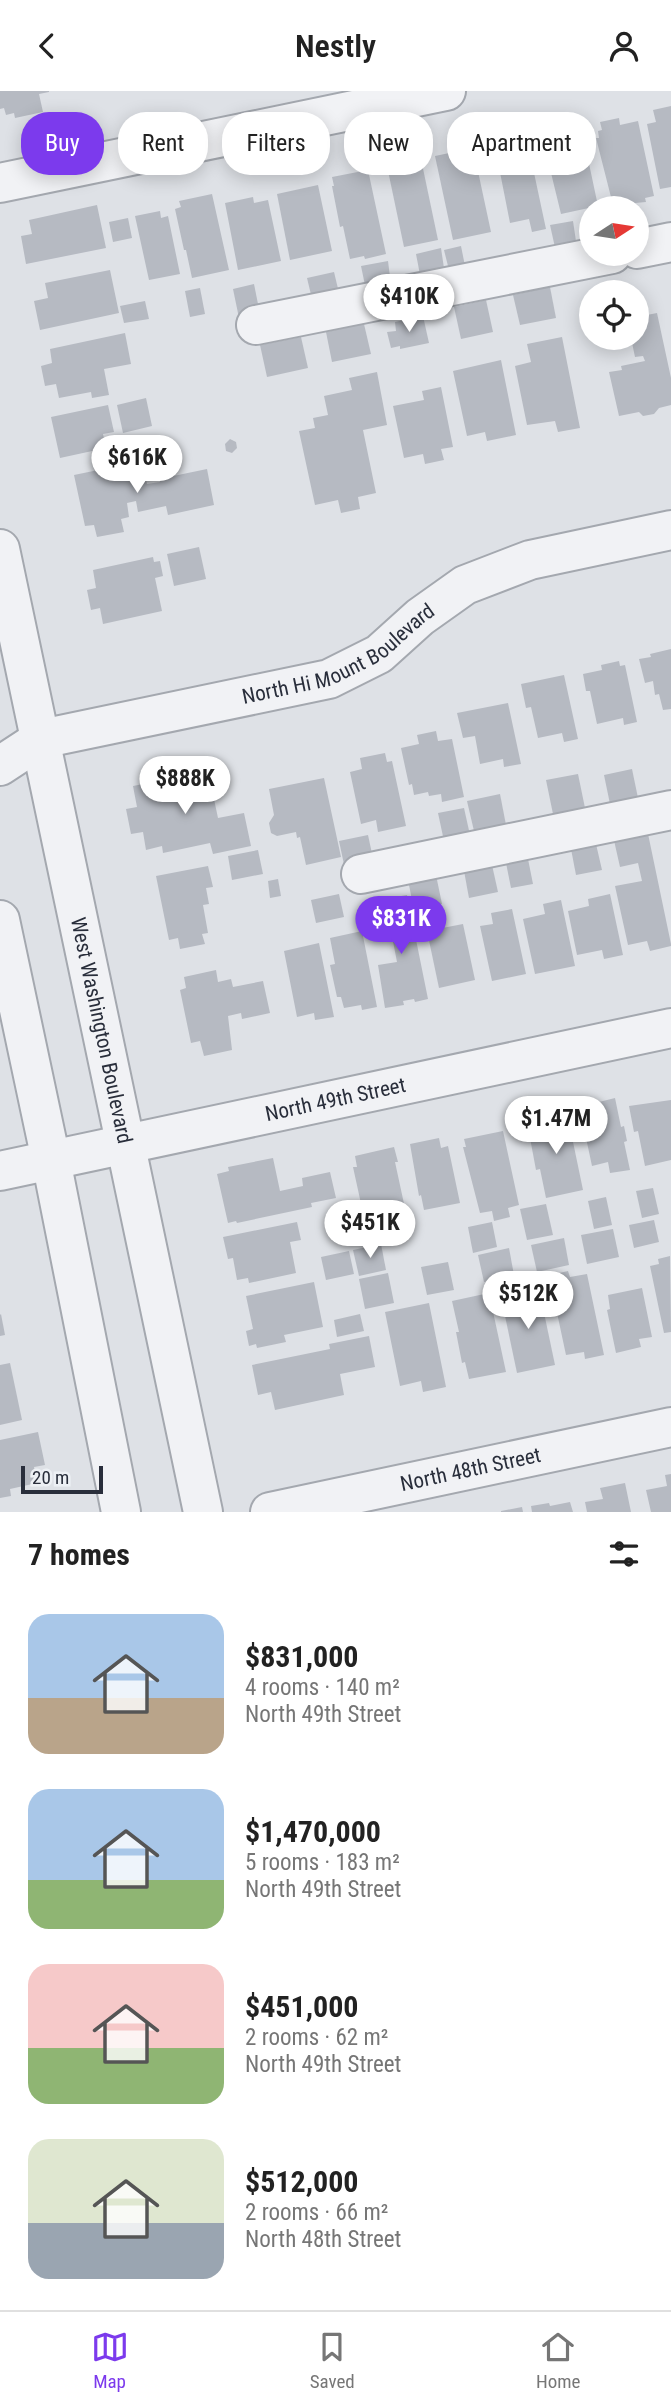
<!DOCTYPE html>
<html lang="en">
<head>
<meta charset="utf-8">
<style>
  body { margin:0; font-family:"Roboto Condensed",sans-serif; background:#f6f6f6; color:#222; height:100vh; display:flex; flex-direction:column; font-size:26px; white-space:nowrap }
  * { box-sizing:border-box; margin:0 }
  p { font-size:23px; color:#767676 }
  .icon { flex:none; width:38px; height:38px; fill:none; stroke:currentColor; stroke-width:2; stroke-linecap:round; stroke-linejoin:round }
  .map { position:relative; height:1421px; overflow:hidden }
  .details { display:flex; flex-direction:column; background:#fff; flex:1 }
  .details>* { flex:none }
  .banner { position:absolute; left:21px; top:21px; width:630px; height:63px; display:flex; gap:14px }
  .needle { width:46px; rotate:78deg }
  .tools { position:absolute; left:579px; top:105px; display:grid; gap:14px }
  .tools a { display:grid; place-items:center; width:70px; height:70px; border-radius:50%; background:#fff; box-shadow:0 4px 18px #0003; font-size:35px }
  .scale { position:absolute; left:21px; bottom:18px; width:82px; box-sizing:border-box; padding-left:7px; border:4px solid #292e3b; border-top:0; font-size:19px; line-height:24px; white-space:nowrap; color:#292e3b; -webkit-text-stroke:5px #edf0f4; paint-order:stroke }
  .price { position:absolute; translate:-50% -60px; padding:0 16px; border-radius:24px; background:#fff; color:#222; font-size:23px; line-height:46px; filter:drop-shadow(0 2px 4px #0008) }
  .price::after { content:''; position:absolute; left:50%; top:42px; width:21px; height:16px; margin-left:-10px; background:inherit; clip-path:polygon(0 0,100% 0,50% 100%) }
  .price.selected { background:#7c3aed; color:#fff }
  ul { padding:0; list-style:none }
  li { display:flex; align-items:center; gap:21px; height:175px; padding:0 28px }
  li span { display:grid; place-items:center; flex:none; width:196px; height:140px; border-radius:21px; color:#555 }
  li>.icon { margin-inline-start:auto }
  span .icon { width:84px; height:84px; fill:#fffc; stroke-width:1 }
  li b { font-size:30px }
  h2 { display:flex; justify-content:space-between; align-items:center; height:84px; padding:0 28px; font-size:30px }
  .tag { padding:0 24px; border-radius:28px; background:#fff; box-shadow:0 4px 18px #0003; font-size:24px; line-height:63px }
  .tag.selected { background:#7c3aed; color:#fff }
  header { display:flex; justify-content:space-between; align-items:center; height:91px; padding:0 28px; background:#fff; font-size:32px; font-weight:600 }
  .dock { display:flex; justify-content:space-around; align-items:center; height:98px; border-top:2px solid #e0e0e0; background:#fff; font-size:19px; color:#767676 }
  .dock a { display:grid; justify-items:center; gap:4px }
  .dock .selected { color:#7c3aed }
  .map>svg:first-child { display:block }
</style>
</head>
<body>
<header><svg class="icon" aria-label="back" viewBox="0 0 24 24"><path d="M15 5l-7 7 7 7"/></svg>Nestly<svg class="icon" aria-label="person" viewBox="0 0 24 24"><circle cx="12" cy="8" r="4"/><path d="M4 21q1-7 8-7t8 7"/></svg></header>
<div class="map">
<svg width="671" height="1421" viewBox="0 0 671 1421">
  <rect width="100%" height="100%" fill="#dee1e6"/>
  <g fill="#b6bac2">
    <polygon points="0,0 49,0 49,1 39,3 43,21 15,27 14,22 6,24 4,17 0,18"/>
    <polygon points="671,15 671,96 660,98 647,33 656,31 653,19"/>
    <polygon points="619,27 620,34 638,30 654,105 645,107 646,111 613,114 596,47 599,47 598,40 602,39 600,31"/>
    <polygon points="581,35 598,115 561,123 544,53 562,49 559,39"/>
    <polygon points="527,49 546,138 532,141 529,128 510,132 495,56"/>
    <polygon points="473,57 491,141 453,149 435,65"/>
    <polygon points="421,68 438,149 404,156 387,75"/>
    <polygon points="368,79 386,163 365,168 364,165 350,168 343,135 340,136 332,95 334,95 332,86"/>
    <polygon points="318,94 332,160 290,169 277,103"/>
    <polygon points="212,103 229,179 192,187 186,159 184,159 175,118 181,116 179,110"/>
    <polygon points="253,106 254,112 268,109 281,170 238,179 225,112"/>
    <polygon points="97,114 106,157 26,173 21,145 32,143 29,129"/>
    <polygon points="160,120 161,127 168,125 180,183 149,189 135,125"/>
    <polygon points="128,127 132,147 113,151 109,131"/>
    <polygon points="573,130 577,157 556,161 550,134"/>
    <polygon points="461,155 466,180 450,183 444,159"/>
    <polygon points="441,157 445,184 421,189 416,163"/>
    <polygon points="388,170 391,194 366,199 361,175"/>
    <polygon points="110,179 119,222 40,239 34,210 48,207 45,192"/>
    <polygon points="334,181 340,206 313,212 307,187"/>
    <polygon points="254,193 260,223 239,227 233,198"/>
    <polygon points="550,196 556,227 520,234 513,204"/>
    <polygon points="200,197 205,223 190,226 185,200"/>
    <polygon points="486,209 493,241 461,248 454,216"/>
    <polygon points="145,210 149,228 124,232 120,215"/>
    <polygon points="657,222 671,287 671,314 659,317 654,323 643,325 639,321 619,325 609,281 622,279 621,275 645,270 643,265 635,266 631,247 637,247 637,226"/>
    <polygon points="423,225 429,252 400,258 400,255 391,257 387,241 396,240 395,231"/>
    <polygon points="364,233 371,263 332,271 326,241"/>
    <polygon points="125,242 131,273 104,278 109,304 92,307 91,301 59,307 56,293 45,295 41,275 52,272 50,258"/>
    <polygon points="301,246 308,277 267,286 260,254"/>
    <polygon points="562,246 580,337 558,341 555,330 527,334 515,275 531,271 527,253"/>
    <polygon points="501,269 516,344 487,350 485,341 467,345 453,280"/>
    <polygon points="377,281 387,334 363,339 376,402 358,406 360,418 341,422 338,409 315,414 299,340 315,337 313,327 328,324 324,305 352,299 349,287"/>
    <polygon points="441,296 453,356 441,358 444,369 425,373 423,363 404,367 393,315 424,309 422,300"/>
    <polygon points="146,307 152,335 123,342 117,314"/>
    <polygon points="108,314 114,341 103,343 106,357 60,367 51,326"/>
    <polygon points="230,348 236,351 237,357 232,362 226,360 225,353"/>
    <polygon points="142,370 147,393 160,391 159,388 207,378 214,414 168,424 166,415 138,421 136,410 127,412 129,426 121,428 124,441 97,446 94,434 85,435 74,384"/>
    <polygon points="199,456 206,488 174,495 167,463"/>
    <polygon points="153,466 154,471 160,470 163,485 155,487 162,520 103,533 100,517 91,519 87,499 96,497 93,479"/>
    <polygon points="671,558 671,618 663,619 659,603 655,604 653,590 645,592 639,568 651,566 650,563"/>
    <polygon points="619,570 620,575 625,574 637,631 624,634 623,627 597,633 590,600 586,600 583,583 602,579 601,574"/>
    <polygon points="564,584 578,648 564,651 562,642 538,647 531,616 526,617 521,593"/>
    <polygon points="508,612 521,673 504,676 503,668 480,673 475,645 463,647 457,622"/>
    <polygon points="436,640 438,650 452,648 464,706 442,711 441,703 429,705 428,701 414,704 412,693 409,694 401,657 419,653 417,644"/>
    <polygon points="385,662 387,671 392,670 406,735 378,741 376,729 361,733 350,681 362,678 360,667"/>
    <polygon points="198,678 203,681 208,680 218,727 244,722 251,755 213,763 210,752 163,762 162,755 146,759 143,741 131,743 126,718 137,716 133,695 179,686 182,681"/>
    <polygon points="632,678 638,707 610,713 604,684"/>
    <polygon points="578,683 585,717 553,723 546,689"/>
    <polygon points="324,687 341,766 306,774 300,746 297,747 296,741 277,745 271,742 269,732 274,724 269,698"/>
    <polygon points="500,703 506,734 474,740 467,710"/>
    <polygon points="464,717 470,744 444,750 438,722"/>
    <polygon points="647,738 671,853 671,855 650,860 647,850 628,854 615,795 642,790 638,772 620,776 613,745"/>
    <polygon points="368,744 374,772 345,778 339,750"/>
    <polygon points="596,753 602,779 576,784 571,758"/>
    <polygon points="258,759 263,783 232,789 228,765"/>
    <polygon points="528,768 533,793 511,797 506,772"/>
    <polygon points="492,774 498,801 469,807 464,780"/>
    <polygon points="208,775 213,796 206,797 209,813 203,814 208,842 202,843 205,853 180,858 178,847 169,849 156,785"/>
    <polygon points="436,784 442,813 414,819 408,789"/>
    <polygon points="278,788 281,805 270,807 268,790"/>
    <polygon points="339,803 344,826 316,832 311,809"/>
    <polygon points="610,803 623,864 604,868 602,859 577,864 568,820 589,815 588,808"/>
    <polygon points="407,804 428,908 415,911 414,908 403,910 404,914 385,917 378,874 397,871 391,840 384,841 378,809"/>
    <polygon points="561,809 575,875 535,883 523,828 545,823 543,813"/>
    <polygon points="512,818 526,883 492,890 480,835 493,833 491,822"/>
    <polygon points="463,833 475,889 439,897 427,840"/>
    <polygon points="362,840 377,916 362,919 361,914 344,917 341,906 337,906 330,874 335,873 330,847"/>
    <polygon points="319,852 334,926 315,929 314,922 297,926 284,860"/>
    <polygon points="216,879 218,891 231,888 233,896 263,890 270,922 242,928 241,922 228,925 232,959 204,965 200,950 191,952 180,899 186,897 184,886"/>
    <polygon points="615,1007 621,1036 624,1035 627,1050 624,1051 630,1079 610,1082 608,1071 592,1075 582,1028 602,1024 599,1011"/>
    <polygon points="671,1009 671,1069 645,1075 638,1040 634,1041 629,1015"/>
    <polygon points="567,1022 583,1099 546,1107 540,1078 536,1079 530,1047 532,1046 530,1037 536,1036 535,1029"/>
    <polygon points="503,1040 519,1114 508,1117 510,1126 494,1130 492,1120 480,1122 463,1056 466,1056 464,1048"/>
    <polygon points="439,1047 441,1057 448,1055 460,1112 424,1119 421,1104 419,1105 410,1053"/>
    <polygon points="394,1056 398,1071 395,1071 406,1122 365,1131 353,1076 357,1076 355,1065"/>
    <polygon points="273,1067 280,1100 303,1095 302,1087 330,1081 336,1107 311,1112 312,1116 237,1132 236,1130 228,1132 217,1083 229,1080 228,1076"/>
    <polygon points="653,1097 659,1123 642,1127 636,1100"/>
    <polygon points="606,1106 612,1134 594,1138 588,1110"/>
    <polygon points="546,1113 553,1144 527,1149 520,1118"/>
    <polygon points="654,1129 659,1151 634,1157 629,1134"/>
    <polygon points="297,1131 301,1149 290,1151 296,1182 249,1192 248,1187 237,1189 233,1167 228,1168 223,1146"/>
    <polygon points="492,1131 497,1156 473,1162 468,1136"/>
    <polygon points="613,1138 619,1166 587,1173 581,1144"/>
    <polygon points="564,1147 569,1174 537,1181 531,1154"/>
    <polygon points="381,1153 386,1179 359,1185 353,1159"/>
    <polygon points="509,1157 514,1184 484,1191 478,1164"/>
    <polygon points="349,1160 354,1183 326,1189 321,1166"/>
    <polygon points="670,1165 671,1241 664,1242 650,1175 659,1173 658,1168"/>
    <polygon points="448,1171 454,1199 427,1204 421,1176"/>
    <polygon points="568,1180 570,1186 587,1183 604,1264 585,1268 584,1261 566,1264 550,1189 556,1188 555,1183"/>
    <polygon points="388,1182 394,1212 365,1218 359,1188"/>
    <polygon points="314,1191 323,1236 284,1244 286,1251 257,1257 256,1253 249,1255 246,1240 253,1238 246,1205"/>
    <polygon points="642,1197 652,1246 639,1248 641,1256 616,1262 607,1219 610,1218 608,1204"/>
    <polygon points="539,1198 555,1274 517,1282 501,1206"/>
    <polygon points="489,1202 506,1281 469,1288 465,1271 462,1272 456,1241 459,1241 452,1210"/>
    <polygon points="429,1212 446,1296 423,1301 421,1290 400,1295 385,1221"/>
    <polygon points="1,1223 5,1244 0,1245 0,1224"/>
    <polygon points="360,1223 364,1240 337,1246 334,1229"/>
    <polygon points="369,1245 375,1276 340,1283 344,1304 275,1319 271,1301 258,1304 252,1274 330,1258 329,1253"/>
    <polygon points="10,1272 22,1329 0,1334 0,1274"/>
    <polygon points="38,1341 45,1374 34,1376 37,1392 10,1398 11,1405 0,1407 0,1349"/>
    <polygon points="671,1383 671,1421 651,1421 646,1399 667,1395 665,1384"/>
    <polygon points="625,1392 631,1421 587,1421 585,1411 603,1408 600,1397"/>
    <polygon points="570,1411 573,1421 532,1421 531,1415 549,1412 550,1415"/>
    <polygon points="522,1416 523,1421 501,1421 501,1420"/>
  </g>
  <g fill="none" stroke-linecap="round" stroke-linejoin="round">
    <defs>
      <g id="minor">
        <polyline points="0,92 446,0"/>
        <polyline points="637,158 671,151"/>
        <polyline points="256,234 612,163"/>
        <path id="s1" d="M0 458 203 1421"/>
        <path id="s2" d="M0 675 41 648 329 588 379 563 420 526 465 494 530 469 671 439"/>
        <polyline points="361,783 671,719"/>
        <polyline points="0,829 51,1069 121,1421"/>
        <path id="s3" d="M0 1080 671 937"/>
        <path id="s4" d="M270 1421 671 1336"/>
      </g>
    </defs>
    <use href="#minor" stroke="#a4a8af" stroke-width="42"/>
    <use href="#minor" stroke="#f1f2f5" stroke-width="38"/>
  </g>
  <g text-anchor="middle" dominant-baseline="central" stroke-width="5" stroke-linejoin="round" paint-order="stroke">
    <g font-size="21" fill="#292e3b" stroke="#edf0f4">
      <text stroke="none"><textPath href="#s2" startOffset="362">North Hi Mount Boulevard</textPath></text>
      <text stroke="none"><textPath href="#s1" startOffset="492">West Washington Boulevard</textPath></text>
      <text stroke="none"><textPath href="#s3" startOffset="343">North 49th Street</textPath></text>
      <text stroke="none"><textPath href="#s4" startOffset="205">North 48th Street</textPath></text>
    </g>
  </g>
</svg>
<div class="tools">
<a><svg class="needle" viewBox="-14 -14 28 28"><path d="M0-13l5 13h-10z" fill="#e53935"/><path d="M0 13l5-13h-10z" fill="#767676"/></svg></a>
<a><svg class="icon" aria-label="locate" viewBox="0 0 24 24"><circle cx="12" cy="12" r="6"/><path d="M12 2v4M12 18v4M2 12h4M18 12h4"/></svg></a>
</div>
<div class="scale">20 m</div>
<b class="price" style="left:409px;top:243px">$410K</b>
<b class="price" style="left:137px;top:404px">$616K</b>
<b class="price" style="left:185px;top:725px">$888K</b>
<b class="price selected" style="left:401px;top:865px">$831K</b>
<b class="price" style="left:556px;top:1065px">$1.47M</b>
<b class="price" style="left:370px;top:1169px">$451K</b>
<b class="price" style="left:528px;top:1240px">$512K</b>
<div class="banner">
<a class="tag selected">Buy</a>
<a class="tag">Rent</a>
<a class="tag">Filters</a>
<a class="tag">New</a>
<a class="tag">Apartment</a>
</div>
</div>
<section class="details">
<h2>7 homes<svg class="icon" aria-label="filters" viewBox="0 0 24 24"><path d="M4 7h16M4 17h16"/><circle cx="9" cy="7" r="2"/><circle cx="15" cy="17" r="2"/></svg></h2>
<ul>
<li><span style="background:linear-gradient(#a9c7e8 60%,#b9a48a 0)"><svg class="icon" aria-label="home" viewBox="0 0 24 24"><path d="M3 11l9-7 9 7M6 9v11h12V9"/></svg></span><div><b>$831,000</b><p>4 rooms · 140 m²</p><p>North 49th Street</p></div></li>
<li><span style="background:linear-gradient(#a9c7e8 65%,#8fb573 0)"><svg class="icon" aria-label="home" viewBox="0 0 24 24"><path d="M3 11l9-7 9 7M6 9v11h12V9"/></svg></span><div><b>$1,470,000</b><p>5 rooms · 183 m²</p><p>North 49th Street</p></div></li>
<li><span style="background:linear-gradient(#f6c9c9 60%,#8fb573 0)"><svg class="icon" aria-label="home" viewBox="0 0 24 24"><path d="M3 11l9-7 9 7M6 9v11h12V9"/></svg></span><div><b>$451,000</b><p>2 rooms · 62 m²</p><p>North 49th Street</p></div></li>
<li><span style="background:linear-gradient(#dfe7d0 60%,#9aa5b1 0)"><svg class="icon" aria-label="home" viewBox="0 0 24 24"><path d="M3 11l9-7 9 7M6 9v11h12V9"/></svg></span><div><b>$512,000</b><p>2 rooms · 66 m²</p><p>North 48th Street</p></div></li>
</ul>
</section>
<nav class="dock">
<a class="selected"><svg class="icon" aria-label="map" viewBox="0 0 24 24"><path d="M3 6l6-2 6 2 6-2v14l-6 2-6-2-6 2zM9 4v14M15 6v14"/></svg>Map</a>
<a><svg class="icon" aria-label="saved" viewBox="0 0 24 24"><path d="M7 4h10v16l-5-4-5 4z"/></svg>Saved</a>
<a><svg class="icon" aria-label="home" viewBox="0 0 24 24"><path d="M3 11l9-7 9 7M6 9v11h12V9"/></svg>Home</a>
</nav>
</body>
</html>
